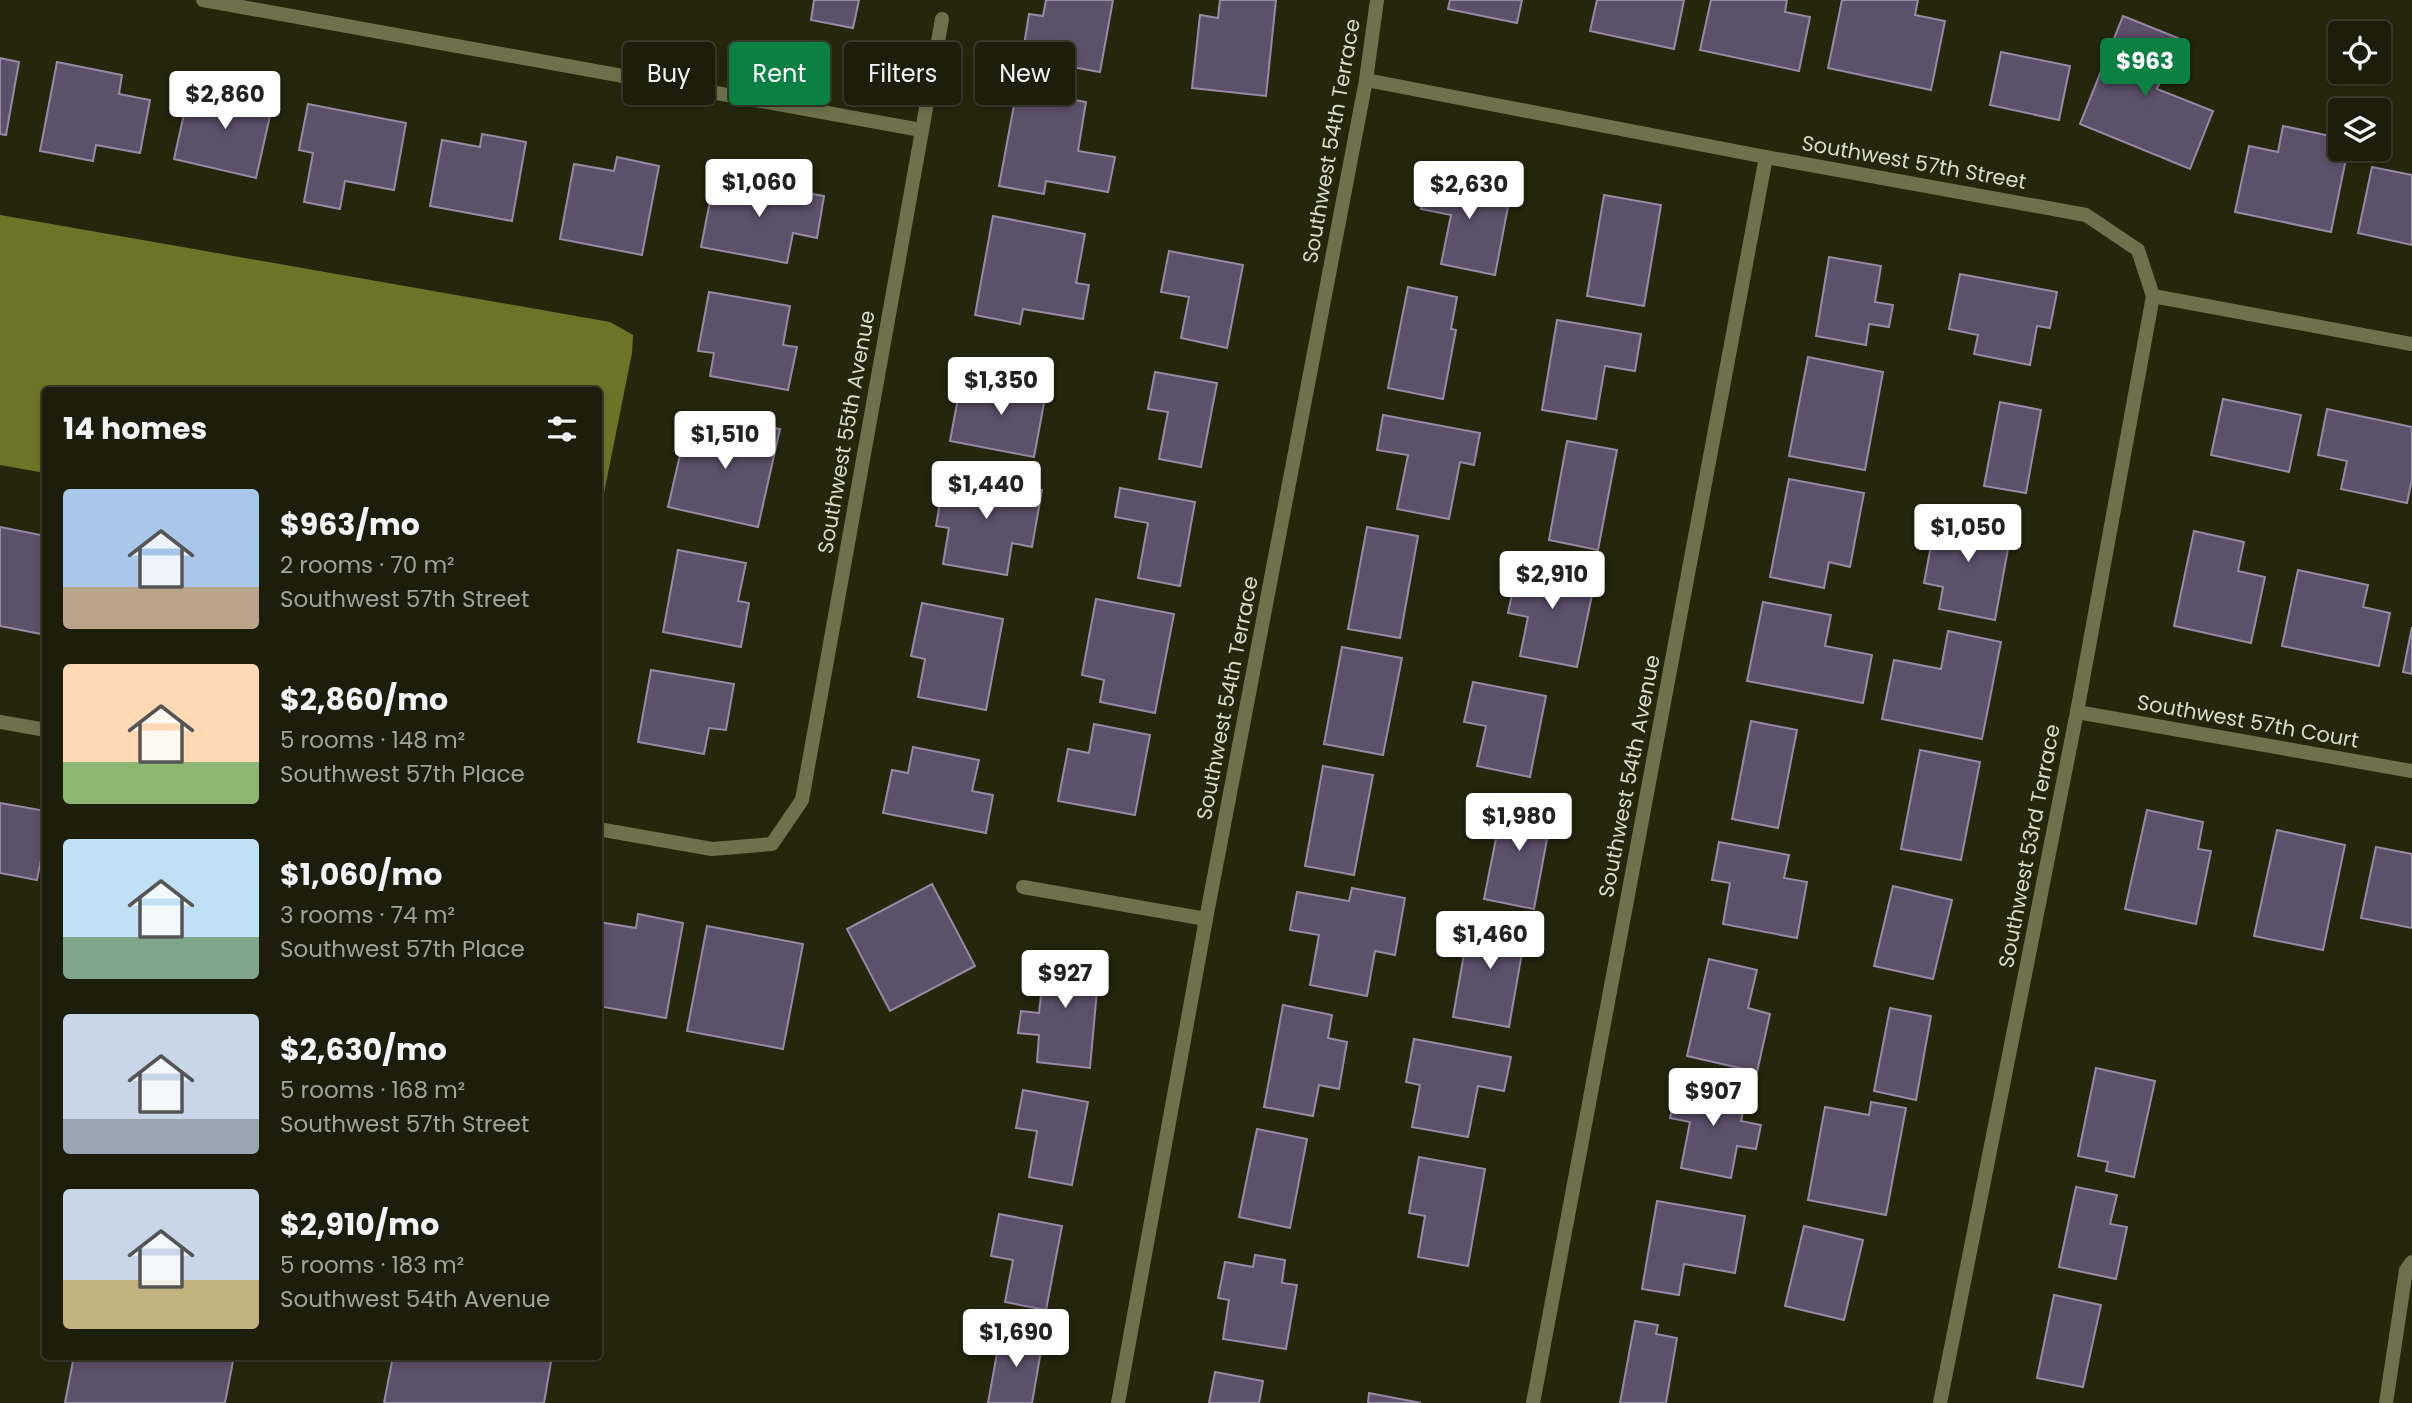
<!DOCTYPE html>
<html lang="en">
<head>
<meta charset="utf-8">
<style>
  body { margin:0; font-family:Poppins,sans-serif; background:#292a18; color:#f1f3f6; height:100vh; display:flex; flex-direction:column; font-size:26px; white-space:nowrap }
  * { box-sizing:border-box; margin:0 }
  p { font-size:23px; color:#a0a29c }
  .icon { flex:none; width:38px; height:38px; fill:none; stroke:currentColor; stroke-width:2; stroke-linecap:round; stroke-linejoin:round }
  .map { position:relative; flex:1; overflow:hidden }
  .sheet { position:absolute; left:42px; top:387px; width:560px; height:973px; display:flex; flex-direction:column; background:#1c1d0a; border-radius:7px; box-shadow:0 4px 10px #0003,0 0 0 2px #3a3b2b }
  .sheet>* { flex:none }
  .hud { position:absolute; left:623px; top:42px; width:665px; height:63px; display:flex; gap:14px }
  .controls { position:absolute; left:2328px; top:21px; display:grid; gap:14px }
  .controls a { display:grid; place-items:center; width:63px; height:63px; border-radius:7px; background:#1c1d0a; box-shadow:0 4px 10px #0003,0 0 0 2px #3a3b2b; font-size:35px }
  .price { position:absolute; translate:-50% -60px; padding:0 16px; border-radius:7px; background:#fff; color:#222; font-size:23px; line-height:46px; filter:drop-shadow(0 2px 4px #0008) }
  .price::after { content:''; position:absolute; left:50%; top:42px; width:21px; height:16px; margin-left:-10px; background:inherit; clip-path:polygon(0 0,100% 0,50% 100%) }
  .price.on { background:#0b8043; color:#fff }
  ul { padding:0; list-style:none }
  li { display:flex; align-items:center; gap:21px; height:175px; padding:0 21px }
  li span { display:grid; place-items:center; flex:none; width:196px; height:140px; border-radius:7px; color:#555 }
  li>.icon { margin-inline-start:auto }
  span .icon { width:84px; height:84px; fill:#fffc; stroke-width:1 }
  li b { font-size:30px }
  h2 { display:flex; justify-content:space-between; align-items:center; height:84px; padding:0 21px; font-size:30px }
  .chip { padding:0 24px; border-radius:7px; background:#1c1d0a; box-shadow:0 4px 10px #0003,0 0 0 2px #3a3b2b; font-size:24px; line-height:63px }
  .chip.on { background:#0b8043; color:#fff }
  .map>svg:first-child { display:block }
</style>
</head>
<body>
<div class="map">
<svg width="2412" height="1403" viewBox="0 0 2412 1403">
  <rect width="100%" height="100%" fill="#25270d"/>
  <polygon fill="#6e7427" points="0,215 610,322 633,335 632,353 599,518 598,390 46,390 45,473 0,465"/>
  <g fill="#5d516a" stroke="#9689a5" stroke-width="2">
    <polygon points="814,0 859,0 853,28 811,20"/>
    <polygon points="1046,0 1113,0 1100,72 1022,58 1029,14 1043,16"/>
    <polygon points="1220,0 1276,0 1266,96 1192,88 1200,15 1218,18"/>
    <polygon points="1450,0 1522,0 1517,23 1448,9"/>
    <polygon points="1597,0 1684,0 1674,49 1590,31"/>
    <polygon points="1711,0 1787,0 1785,12 1810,17 1799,71 1700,50"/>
    <polygon points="1842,0 1918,0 1915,15 1945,21 1931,90 1828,68"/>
    <polygon points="2123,16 2178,38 2157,89 2213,111 2190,169 2080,124"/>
    <polygon points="2001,52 2070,66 2059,120 1990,105"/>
    <polygon points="0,58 19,62 6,135 0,134"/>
    <polygon points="57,62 122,75 119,94 150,100 140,153 96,145 93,161 40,151"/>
    <polygon points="225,87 274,98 256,178 174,159 189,91 222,99"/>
    <polygon points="1017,89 1086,102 1078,151 1115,157 1108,192 1046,181 1044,194 999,186"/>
    <polygon points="308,104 406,123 394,190 345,181 340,209 304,202 313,153 299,150"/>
    <polygon points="2283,126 2340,138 2340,149 2348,149 2331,232 2235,212 2249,146 2278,152"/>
    <polygon points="482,134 526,142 512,221 430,206 442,140 480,147"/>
    <polygon points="617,157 659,166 642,255 560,239 574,164 614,171"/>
    <polygon points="2372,167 2412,175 2412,245 2358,233"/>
    <polygon points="1428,174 1511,191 1495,275 1441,264 1451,215 1421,209"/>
    <polygon points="715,176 824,196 817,238 793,233 787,263 701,247"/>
    <polygon points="1604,195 1661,205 1644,306 1587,296"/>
    <polygon points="993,216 1085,234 1076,283 1089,285 1083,319 1023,309 1020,324 975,315"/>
    <polygon points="1169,251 1243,265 1227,348 1181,338 1189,297 1161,292"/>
    <polygon points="1829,257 1881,266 1875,302 1893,305 1889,327 1869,324 1866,345 1816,336"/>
    <polygon points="1960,274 2057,292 2050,328 2037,326 2030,365 1974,354 1978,335 1949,329"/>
    <polygon points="1408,287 1457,297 1451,329 1456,330 1443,399 1388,388"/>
    <polygon points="709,292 790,306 783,345 797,347 788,390 710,376 714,353 698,351"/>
    <polygon points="1557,320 1641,334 1635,371 1605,366 1596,419 1542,410"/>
    <polygon points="1808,357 1883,372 1865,470 1789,456"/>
    <polygon points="1155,372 1217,383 1201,467 1159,459 1168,412 1148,409"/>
    <polygon points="981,375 1047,387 1034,457 950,441 958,398 976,401"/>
    <polygon points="2223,399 2301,415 2289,472 2211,455"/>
    <polygon points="2000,402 2041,410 2026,493 1984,486"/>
    <polygon points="2327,409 2412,427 2412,479 2407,503 2341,489 2347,461 2318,455"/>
    <polygon points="1383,415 1480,433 1474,465 1460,462 1449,519 1397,509 1408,455 1377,450"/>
    <polygon points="734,419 780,429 758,527 668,507 688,421 731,430"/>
    <polygon points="1567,441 1617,450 1598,550 1549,540"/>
    <polygon points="945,472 1042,490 1032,547 1012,543 1007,575 943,564 949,528 936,526"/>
    <polygon points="1789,479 1864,493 1850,567 1829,562 1824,588 1770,577"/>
    <polygon points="1120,488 1195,502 1180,586 1138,578 1148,523 1115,517"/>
    <polygon points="1937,513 2012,527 1995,620 1939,609 1943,587 1924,583"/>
    <polygon points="0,527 46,536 46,564 41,588 46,589 46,635 0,626"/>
    <polygon points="1367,527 1418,536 1400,638 1348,629"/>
    <polygon points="2194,531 2244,542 2238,571 2265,577 2251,643 2174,626"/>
    <polygon points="678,550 746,563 738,601 749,603 741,647 663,632"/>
    <polygon points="1519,561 1596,576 1577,667 1520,656 1528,617 1508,613"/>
    <polygon points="2298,570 2368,585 2363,607 2390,613 2379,666 2282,646"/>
    <polygon points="1096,599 1174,614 1155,713 1100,702 1104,680 1082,675"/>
    <polygon points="1763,602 1831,615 1825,646 1872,655 1863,703 1747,681"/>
    <polygon points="922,603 1003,619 986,710 918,697 925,659 911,656"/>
    <polygon points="2412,627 2412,674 2403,672"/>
    <polygon points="1948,631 2001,642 1982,739 1882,719 1894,660 1941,669"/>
    <polygon points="1342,647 1402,658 1383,755 1324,744"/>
    <polygon points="651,670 734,684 726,730 709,728 704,754 638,742"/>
    <polygon points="1473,682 1546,696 1530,777 1477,766 1486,726 1464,722"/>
    <polygon points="1751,721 1797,730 1778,828 1732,819"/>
    <polygon points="1094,724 1150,735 1135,815 1058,801 1068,749 1089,753"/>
    <polygon points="913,747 979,760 972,791 993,795 986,833 883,813 892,770 908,773"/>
    <polygon points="1920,750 1980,762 1961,860 1901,849"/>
    <polygon points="1323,766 1373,775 1354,875 1305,866"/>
    <polygon points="1504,798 1553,807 1534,909 1484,899"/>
    <polygon points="0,803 46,811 46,833 37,880 0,873"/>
    <polygon points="2147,810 2203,822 2198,849 2211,851 2196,924 2125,909"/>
    <polygon points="2277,830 2345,845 2323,950 2254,936"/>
    <polygon points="1719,842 1789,855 1784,878 1807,882 1797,938 1723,924 1730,883 1712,880"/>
    <polygon points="2376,847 2412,854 2412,928 2361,918"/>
    <polygon points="932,884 975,966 890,1011 847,929"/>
    <polygon points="1893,886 1952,900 1933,979 1874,966"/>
    <polygon points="1352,888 1405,898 1395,955 1375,951 1367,996 1310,985 1319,935 1290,930 1297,892 1349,901"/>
    <polygon points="638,914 683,923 666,1018 598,1006 599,922 636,928"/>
    <polygon points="1471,914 1527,924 1509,1027 1453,1017"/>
    <polygon points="707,926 803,944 783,1049 687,1031"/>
    <polygon points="1046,951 1100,957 1090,1068 1037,1062 1039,1035 1018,1033 1021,1011 1039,1013"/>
    <polygon points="1709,959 1757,970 1748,1008 1770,1014 1757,1072 1687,1056"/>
    <polygon points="1283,1005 1332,1015 1328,1038 1347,1042 1339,1089 1319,1085 1313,1116 1264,1107"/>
    <polygon points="1890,1008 1931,1016 1916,1100 1874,1091"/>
    <polygon points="1414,1039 1511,1057 1504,1091 1478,1086 1468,1137 1412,1127 1420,1085 1406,1082"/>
    <polygon points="2096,1068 2155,1081 2134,1177 2106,1171 2108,1162 2078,1156"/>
    <polygon points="1678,1081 1747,1095 1741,1121 1761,1125 1756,1149 1737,1146 1731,1178 1681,1168 1690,1122 1670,1118"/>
    <polygon points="1023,1090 1088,1102 1072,1185 1029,1177 1037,1131 1016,1128"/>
    <polygon points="1871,1102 1906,1108 1886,1215 1808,1200 1825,1107 1869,1115"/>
    <polygon points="1257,1129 1307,1139 1290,1228 1239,1217"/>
    <polygon points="1419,1157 1485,1169 1468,1266 1418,1257 1425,1216 1409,1213"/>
    <polygon points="2076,1187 2117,1195 2110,1224 2127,1227 2116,1279 2059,1267"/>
    <polygon points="1657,1201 1745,1216 1735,1273 1684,1264 1679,1295 1642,1289"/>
    <polygon points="999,1214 1062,1226 1046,1310 1005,1302 1013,1260 991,1256"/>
    <polygon points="1804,1226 1863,1240 1844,1320 1785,1306"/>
    <polygon points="1255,1255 1285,1260 1282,1283 1297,1285 1286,1349 1223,1339 1229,1300 1218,1298 1225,1262 1253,1267"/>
    <polygon points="2054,1295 2101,1305 2083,1387 2037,1378"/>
    <polygon points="1635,1321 1658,1325 1656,1334 1677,1338 1666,1403 1620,1403"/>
    <polygon points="1001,1331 1043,1339 1032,1403 988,1403"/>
    <polygon points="74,1356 234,1356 225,1403 65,1403"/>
    <polygon points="393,1356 552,1356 544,1403 384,1403"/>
    <polygon points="1215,1372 1263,1381 1259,1403 1209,1403"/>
    <polygon points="1369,1393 1421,1403 1368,1403"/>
  </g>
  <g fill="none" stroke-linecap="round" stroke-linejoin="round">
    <g stroke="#6e724c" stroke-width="14">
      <polyline points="203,0 921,130"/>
      <polyline points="1366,80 1766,157 2086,215 2138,250 2153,296 2412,344"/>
      <polyline points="2077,712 2412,771"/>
      <polyline points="0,722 46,730"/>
      <polyline points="598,829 712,849 772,844 802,800 942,19"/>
      <polyline points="1023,887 1206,919"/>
      <polyline points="1118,1403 1206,919 1366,80 1377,0"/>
      <polyline points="1533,1403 1766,157"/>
      <polyline points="1940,1403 2077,712 2153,296"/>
      <polyline points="2386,1403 2406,1270 2412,1262"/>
    </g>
  </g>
  <g text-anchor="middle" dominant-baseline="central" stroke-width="5" stroke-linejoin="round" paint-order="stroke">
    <g font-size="21" fill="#d9dbcb" stroke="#25270d">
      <text transform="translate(1331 141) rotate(-80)">Southwest 54th Terrace</text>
      <text transform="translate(1914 162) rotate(10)">Southwest 57th Street</text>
      <text transform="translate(846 432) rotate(-80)">Southwest 55th Avenue</text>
      <text transform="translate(1227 698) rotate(-79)">Southwest 54th Terrace</text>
      <text transform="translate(2248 721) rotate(10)">Southwest 57th Court</text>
      <text transform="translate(1629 776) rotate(-79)">Southwest 54th Avenue</text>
      <text transform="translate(2029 846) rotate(-79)">Southwest 53rd Terrace</text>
    </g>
  </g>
</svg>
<div class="controls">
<a><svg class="icon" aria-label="locate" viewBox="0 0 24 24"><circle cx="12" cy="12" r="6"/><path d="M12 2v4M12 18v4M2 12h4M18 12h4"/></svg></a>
<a><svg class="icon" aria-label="layers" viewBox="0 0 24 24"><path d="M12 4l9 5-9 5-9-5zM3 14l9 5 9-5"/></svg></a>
</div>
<b class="price on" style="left:2145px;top:98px">$963</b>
<b class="price" style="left:225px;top:131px">$2,860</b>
<b class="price" style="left:759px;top:219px">$1,060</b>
<b class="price" style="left:1469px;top:221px">$2,630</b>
<b class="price" style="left:1001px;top:417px">$1,350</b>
<b class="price" style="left:725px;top:471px">$1,510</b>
<b class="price" style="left:986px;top:521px">$1,440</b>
<b class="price" style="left:1968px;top:564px">$1,050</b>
<b class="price" style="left:1552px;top:611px">$2,910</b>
<b class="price" style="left:1519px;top:853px">$1,980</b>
<b class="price" style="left:1490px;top:971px">$1,460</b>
<b class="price" style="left:1065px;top:1010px">$927</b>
<b class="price" style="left:1713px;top:1128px">$907</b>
<b class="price" style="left:1016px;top:1369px">$1,690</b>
<div class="hud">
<a class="chip">Buy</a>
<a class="chip on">Rent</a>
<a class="chip">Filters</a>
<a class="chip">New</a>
</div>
<section class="sheet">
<h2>14 homes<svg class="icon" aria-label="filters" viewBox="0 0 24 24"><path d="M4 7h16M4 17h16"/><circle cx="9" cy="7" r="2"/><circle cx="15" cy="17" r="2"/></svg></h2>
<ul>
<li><span style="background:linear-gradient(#a9c7e8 70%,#b9a48a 0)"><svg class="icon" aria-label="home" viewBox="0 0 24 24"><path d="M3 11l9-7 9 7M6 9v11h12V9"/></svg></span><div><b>$963/mo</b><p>2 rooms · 70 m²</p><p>Southwest 57th Street</p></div></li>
<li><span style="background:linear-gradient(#ffd9b3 70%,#8fb573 0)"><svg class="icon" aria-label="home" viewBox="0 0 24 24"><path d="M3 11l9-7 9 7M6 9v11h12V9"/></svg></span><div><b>$2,860/mo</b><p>5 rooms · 148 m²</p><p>Southwest 57th Place</p></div></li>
<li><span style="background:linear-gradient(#bfe0f5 70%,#7fa58c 0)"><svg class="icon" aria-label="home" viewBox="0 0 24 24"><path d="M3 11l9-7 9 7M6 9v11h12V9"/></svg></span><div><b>$1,060/mo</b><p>3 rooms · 74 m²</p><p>Southwest 57th Place</p></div></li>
<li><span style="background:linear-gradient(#c9d6e8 75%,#9aa5b1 0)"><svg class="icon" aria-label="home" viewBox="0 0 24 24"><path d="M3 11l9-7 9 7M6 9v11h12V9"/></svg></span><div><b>$2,630/mo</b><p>5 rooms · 168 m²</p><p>Southwest 57th Street</p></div></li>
<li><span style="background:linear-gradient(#c9d6e8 65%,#c2b280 0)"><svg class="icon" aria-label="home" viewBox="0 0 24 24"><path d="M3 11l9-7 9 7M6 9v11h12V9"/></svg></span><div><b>$2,910/mo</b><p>5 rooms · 183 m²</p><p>Southwest 54th Avenue</p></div></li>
</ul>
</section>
</div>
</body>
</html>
